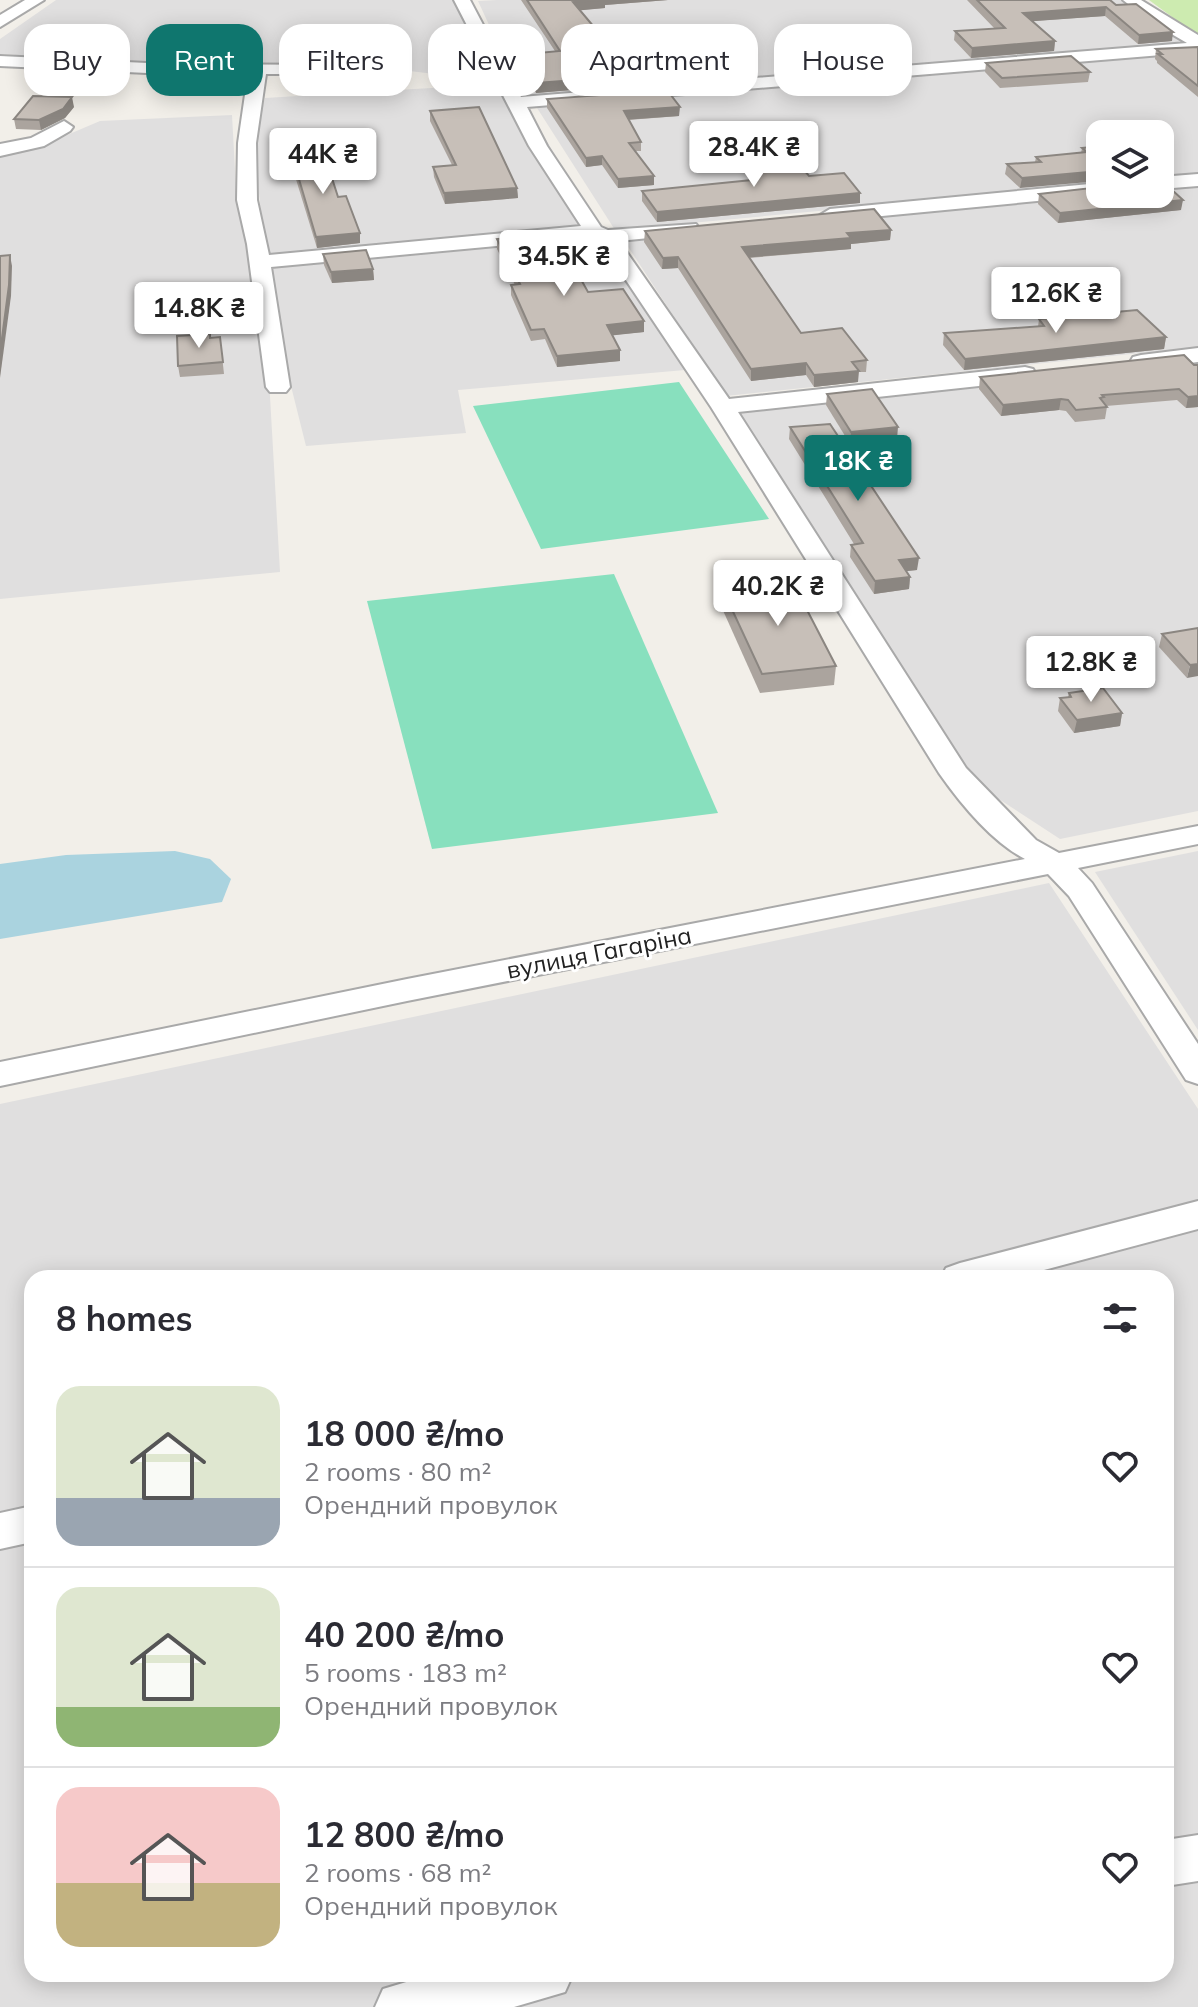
<!DOCTYPE html>
<html lang="en">
<head>
<meta charset="utf-8">
<style>
  body { margin:0; font-family:Mulish,sans-serif; background:#f2f2f3; color:#2b2b33; height:100vh; display:flex; flex-direction:column; font-size:30px; white-space:nowrap }
  * { box-sizing:border-box; margin:0 }
  p { font-size:26px; color:#7c7c81 }
  .icon { flex:none; width:44px; height:44px; fill:none; stroke:currentColor; stroke-width:2; stroke-linecap:round; stroke-linejoin:round }
  .map { position:relative; flex:1; overflow:hidden }
  .panel { position:absolute; left:24px; top:1270px; width:1150px; height:712px; display:flex; flex-direction:column; background:#fff; border-radius:24px; box-shadow:0 4px 20px #0003 }
  .panel>* { flex:none }
  .hud { position:absolute; left:24px; top:24px; width:1150px; height:72px; display:flex; gap:16px }
  .tools { position:absolute; left:1086px; top:120px; display:grid; gap:16px }
  .tools a { display:grid; place-items:center; width:88px; height:88px; border-radius:16px; background:#fff; box-shadow:0 4px 20px #0003; font-size:40px }
  .price { position:absolute; translate:-50% -68px; padding:0 18px; border-radius:8px; background:#fff; color:#222; font-size:26px; line-height:52px; filter:drop-shadow(0 2px 4px #0008) }
  .price::after { content:''; position:absolute; left:50%; top:48px; width:24px; height:18px; margin-left:-12px; background:inherit; clip-path:polygon(0 0,100% 0,50% 100%) }
  .price.current { background:#0f766e; color:#fff }
  ul { padding:0; list-style:none }
  li { display:flex; align-items:center; gap:24px; height:200px; padding:0 32px }
  li+li { border-top:2px solid #e1e1e2 }
  li span { display:grid; place-items:center; flex:none; width:224px; height:160px; border-radius:24px; color:#555 }
  li>.icon { margin-inline-start:auto }
  span .icon { width:96px; height:96px; fill:#fffc; stroke-width:1 }
  li b { font-size:34px }
  h2 { display:flex; justify-content:space-between; align-items:center; height:96px; padding:0 32px; font-size:34px }
  .pill { padding:0 28px; border-radius:24px; background:#fff; box-shadow:0 4px 20px #0003; font-size:28px; line-height:72px }
  .pill.current { background:#0f766e; color:#fff }
  .map>svg:first-child { display:block }
</style>
</head>
<body>
<div class="map">
<svg width="1198" height="2007" viewBox="0 0 1198 2007">
  <rect width="100%" height="100%" fill="#f2efe9"/>
  <g fill="#e0dfdf" fill-rule="evenodd">
    <polygon points="56,0 457,0 495,81 392,69 136,62 0,54 0,39"/>
    <polygon points="497,0 1140,0 1198,44 1198,175 1160,179 1160,134 1100,134 1100,185 615,230 502,53 478,1"/>
    <polygon points="513,83 612,253 685,370 458,390 466,433 306,446 269,298 254,141 265,98"/>
    <polygon points="232,115 237,207 266,326 280,572 0,599 0,153 46,144 100,121"/>
    <polygon points="1198,183 1198,347 726,396 621,236 1100,194 1160,194 1160,187"/>
    <polygon points="1198,360 1198,811 1060,839 965,777 735,412"/>
    <polygon points="1198,851 1198,1030 1095,872"/>
    <path d="M1049 883 1198 1109V2007H0V1104ZM32 1278H1166V1974H32Z"/>
  </g>
  <polygon fill="#cdebb0" points="1149,0 1198,0 1198,36"/>
  <g fill="#88e0be">
    <polygon points="679,382 769,519 541,549 473,406"/>
    <polygon points="614,574 718,813 432,849 367,601"/>
  </g>
  <polygon fill="#aad3df" points="175,851 210,859 231,879 222,902 0,939 0,864 66,855"/>
  <g fill="none" stroke-linecap="round" stroke-linejoin="round">
    <defs>
      <g id="minor">
        <polygon points="25,0 44,0 0,27 0,15"/>
        <path d="M454 0H470L521 97 1187 43 1151 22 1123 0H1141L1198 35V52L527 107 547 146 601 227 608 230 696 224 699 228 696 232 689 234 619 241 729 399 1025 367 1033 369 1036 374 1033 379 1025 381 738 412 966 768 1036 840 1059 853 1198 826V844L1078 868 1092 883 1198 1044V1084L1186 1080 1069 896 1048 874 407 1001 0 1086V1062L407 979 1025 859C992 842 960 803 939 773L711 407 599 240 592 237 271 267 290 387 286 392H270L266 387 247 244 237 200 238 143 248 74H168L0 66V56L168 64 346 65 349 69 346 73 340 74H266L256 143 257 200 269 255 581 226 529 146Z"/>
        <polygon points="64,121 73,127 70,131 44,146 0,156 0,144 31,138"/>
        <polygon points="1198,174 1198,186 1160,189 1160,177"/>
        <polygon points="1100,183 1100,194 1103,194 1100,195 830,221 820,215 830,209"/>
        <polygon points="1198,348 1198,362 1141,369 1133,367 1130,362 1133,357 1141,355"/>
        <polygon points="1198,1201 1198,1229 1014,1278 941,1278 946,1268 960,1263"/>
        <polygon points="32,1506 32,1542 0,1549 0,1513"/>
        <polygon points="1198,1835 1198,1881 1166,1886 1166,1840"/>
        <polygon points="433,1974 573,1974 565,1992 514,2007 375,2007 383,1989"/>
      </g>
    </defs>
    <use href="#minor" stroke="#a9a9a9" stroke-width="4"/>
    <use href="#minor" fill="#fff" fill-rule="evenodd"/>
  </g>
  <g fill="#aba49e">
    <polygon points="521,0 668,0 605,5 605,8 580,10 625,64 655,83 536,93 517,64 517,55 555,51"/>
    <polygon points="967,0 1110,0 1116,5 1172,41 1138,44 1105,16 1033,21 1055,41 1054,51 971,58 954,40 955,31 995,29"/>
    <polygon points="1198,47 1198,97 1157,63 1157,61 1155,59 1156,49"/>
    <polygon points="986,63 1090,72 1088,82 1000,88 985,72"/>
    <polygon points="547,99 679,116 628,120 641,142 641,151 636,151 654,185 618,188 602,165 586,167 547,108"/>
    <polygon points="74,107 65,118 41,130 16,129 14,119"/>
    <polygon points="430,111 517,188 518,198 445,204 434,177 433,167 452,165 430,121"/>
    <polygon points="1100,146 1020,188 1005,174 1007,164 1035,162 1036,157 1081,153 1082,148"/>
    <polygon points="291,152 338,197 360,243 317,248 291,163"/>
    <polygon points="809,176 860,203 657,222 642,201 642,191"/>
    <polygon points="1039,194 1181,210 1058,223 1038,204"/>
    <polygon points="891,230 890,240 851,244 851,249 749,258 801,333 867,360 866,372 858,372 858,382 814,387 806,375 751,381 678,268 662,269 644,242 645,231"/>
    <polygon points="497,239 588,292 644,332 612,335 620,350 620,361 557,367 545,339 531,341 511,295 511,285 515,285 497,249"/>
    <polygon points="323,254 373,269 374,280 332,283 324,265"/>
    <polygon points="1039,319 1166,337 1164,349 964,370 943,345 944,333 1038,327"/>
    <polygon points="220,337 224,374 180,377 178,366 211,338"/>
    <polygon points="1198,365 1198,407 1186,408 1177,400 1106,406 1107,407 1105,419 1075,422 1066,411 1059,410 1001,416 979,389 980,377"/>
    <polygon points="827,394 897,439 850,444 826,405"/>
    <polygon points="790,427 917,570 906,571 910,577 909,589 874,594 850,557 851,545 854,544 789,439"/>
    <polygon points="722,588 836,666 834,685 760,693 721,606"/>
    <polygon points="1198,628 1187,678 1159,647 1162,634"/>
    <polygon points="1069,693 1122,713 1120,726 1074,733 1058,711 1060,698 1068,697"/>
  </g>
  <g fill="#8b8681">
    <polygon points="599,0 668,0 605,5 605,8 573,11 573,2"/>
    <polygon points="1106,7 1105,16 1022,22 1023,13"/>
    <polygon points="1173,32 1172,41 1138,44 1139,35"/>
    <polygon points="1055,41 1054,51 971,58 972,48"/>
    <polygon points="655,74 655,83 536,93 536,83"/>
    <polygon points="72,97 74,107 65,118 41,130 39,120"/>
    <polygon points="680,107 679,116 623,120 624,111"/>
    <polygon points="602,156 602,165 586,167 586,158"/>
    <polygon points="1100,171 1100,181 1020,188 1022,178"/>
    <polygon points="654,176 654,185 618,188 618,179"/>
    <polygon points="517,188 518,198 445,204 444,193"/>
    <polygon points="860,193 860,203 657,222 657,212"/>
    <polygon points="1183,200 1181,210 1058,223 1060,213"/>
    <polygon points="891,230 890,240 851,244 851,249 742,258 742,247 847,233"/>
    <polygon points="360,233 360,243 317,248 316,237"/>
    <polygon points="10,255 12,266 11,296 0,378 0,353"/>
    <polygon points="678,257 678,268 662,269 663,258"/>
    <polygon points="373,269 374,280 332,283 331,272"/>
    <polygon points="644,321 644,332 607,336 607,325"/>
    <polygon points="1166,337 1164,349 964,370 965,359"/>
    <polygon points="620,350 620,361 557,367 557,356"/>
    <polygon points="806,363 806,375 751,381 751,369"/>
    <polygon points="859,371 858,382 814,387 814,375"/>
    <polygon points="1198,396 1198,407 1186,408 1188,397"/>
    <polygon points="1061,399 1059,410 1001,416 1003,405"/>
    <polygon points="898,427 897,439 850,444 851,432"/>
    <polygon points="919,558 917,570 898,572 899,560"/>
    <polygon points="910,577 909,589 874,594 875,581"/>
    <polygon points="1198,664 1198,676 1187,678 1190,665"/>
    <polygon points="1122,713 1120,726 1074,733 1077,720"/>
  </g>
  <g fill="#c7bfb8" stroke="#8b8681" stroke-width="2">
    <polygon points="527,0 599,0 573,2 625,64 646,62 655,74 536,83 517,55 560,51"/>
    <polygon points="977,0 1110,0 1116,5 1136,4 1173,32 1139,35 1106,7 1023,13 1055,41 972,48 955,31 1005,28"/>
    <polygon points="1198,47 1198,86 1158,54 1162,54 1156,49"/>
    <polygon points="1071,56 1090,72 1002,78 986,63"/>
    <polygon points="667,90 680,107 624,111 641,142 629,143 654,176 618,179 602,156 586,158 547,99"/>
    <polygon points="33,96 72,97 63,109 39,120 14,119"/>
    <polygon points="479,107 517,188 444,193 433,167 456,165 430,111"/>
    <polygon points="1100,146 1100,171 1022,178 1007,164 1041,162 1036,157 1087,152 1082,148"/>
    <polygon points="323,150 338,197 346,196 360,233 316,237 291,152"/>
    <polygon points="790,153 809,176 844,173 860,193 657,212 642,191 752,180"/>
    <polygon points="1160,179 1183,200 1060,213 1039,194 1100,187 1100,194 1160,194"/>
    <polygon points="874,209 891,230 847,233 851,238 742,247 801,333 842,328 867,360 852,362 859,371 814,375 806,363 751,369 678,257 663,258 645,231"/>
    <polygon points="555,233 588,292 623,289 644,321 607,325 620,350 557,356 544,329 531,330 511,285 520,284 497,239"/>
    <polygon points="366,250 373,269 331,272 323,254"/>
    <polygon points="10,255 9,285 0,353 0,256"/>
    <polygon points="1137,310 1166,337 965,359 944,333 1044,326 1039,319"/>
    <polygon points="210,334 210,338 220,337 223,362 178,366 177,336"/>
    <polygon points="1184,355 1194,365 1198,365 1198,396 1188,397 1179,389 1102,395 1104,397 1100,398 1107,407 1076,410 1068,400 1061,399 1003,405 980,377"/>
    <polygon points="872,389 898,427 851,432 827,394"/>
    <polygon points="830,424 919,558 899,560 910,577 875,581 851,545 863,543 790,427"/>
    <polygon points="792,581 836,666 762,674 722,588"/>
    <polygon points="1198,628 1198,664 1190,665 1162,634"/>
    <polygon points="1103,688 1122,713 1077,720 1060,698 1071,697 1069,693"/>
  </g>
  <g text-anchor="middle" dominant-baseline="central" stroke-width="6" stroke-linejoin="round" paint-order="stroke">
    <g font-size="24" fill="#222" stroke="#fff">
      <text transform="translate(599 952) rotate(-11)">вулиця Гагаріна</text>
    </g>
  </g>
</svg>
<div class="tools">
<a><svg class="icon" aria-label="layers" viewBox="0 0 24 24"><path d="M12 4l9 5-9 5-9-5zM3 14l9 5 9-5"/></svg></a>
</div>
<b class="price" style="left:754px;top:189px">28.4K ₴</b>
<b class="price" style="left:323px;top:196px">44K ₴</b>
<b class="price" style="left:564px;top:298px">34.5K ₴</b>
<b class="price" style="left:1056px;top:335px">12.6K ₴</b>
<b class="price" style="left:199px;top:350px">14.8K ₴</b>
<b class="price current" style="left:858px;top:503px">18K ₴</b>
<b class="price" style="left:778px;top:628px">40.2K ₴</b>
<b class="price" style="left:1091px;top:704px">12.8K ₴</b>
<div class="hud">
<a class="pill">Buy</a>
<a class="pill current">Rent</a>
<a class="pill">Filters</a>
<a class="pill">New</a>
<a class="pill">Apartment</a>
<a class="pill">House</a>
</div>
<section class="panel">
<h2>8 homes<svg class="icon" aria-label="filters" viewBox="0 0 24 24"><path d="M4 7h16M4 17h16"/><circle cx="9" cy="7" r="2"/><circle cx="15" cy="17" r="2"/></svg></h2>
<ul>
<li><span style="background:linear-gradient(#dfe7d0 70%,#9aa5b1 0)"><svg class="icon" aria-label="home" viewBox="0 0 24 24"><path d="M3 11l9-7 9 7M6 9v11h12V9"/></svg></span><div><b>18 000 ₴/mo</b><p>2 rooms · 80 m²</p><p>Орендний провулок</p></div><svg class="icon" aria-label="heart" viewBox="0 0 24 24"><path d="M12 20l-8-8c-3-5 5-10 8-4 3-6 11-1 8 4z"/></svg></li>
<li><span style="background:linear-gradient(#dfe7d0 75%,#8fb573 0)"><svg class="icon" aria-label="home" viewBox="0 0 24 24"><path d="M3 11l9-7 9 7M6 9v11h12V9"/></svg></span><div><b>40 200 ₴/mo</b><p>5 rooms · 183 m²</p><p>Орендний провулок</p></div><svg class="icon" aria-label="heart" viewBox="0 0 24 24"><path d="M12 20l-8-8c-3-5 5-10 8-4 3-6 11-1 8 4z"/></svg></li>
<li><span style="background:linear-gradient(#f6c9c9 60%,#c2b280 0)"><svg class="icon" aria-label="home" viewBox="0 0 24 24"><path d="M3 11l9-7 9 7M6 9v11h12V9"/></svg></span><div><b>12 800 ₴/mo</b><p>2 rooms · 68 m²</p><p>Орендний провулок</p></div><svg class="icon" aria-label="heart" viewBox="0 0 24 24"><path d="M12 20l-8-8c-3-5 5-10 8-4 3-6 11-1 8 4z"/></svg></li>
</ul>
</section>
</div>
</body>
</html>
